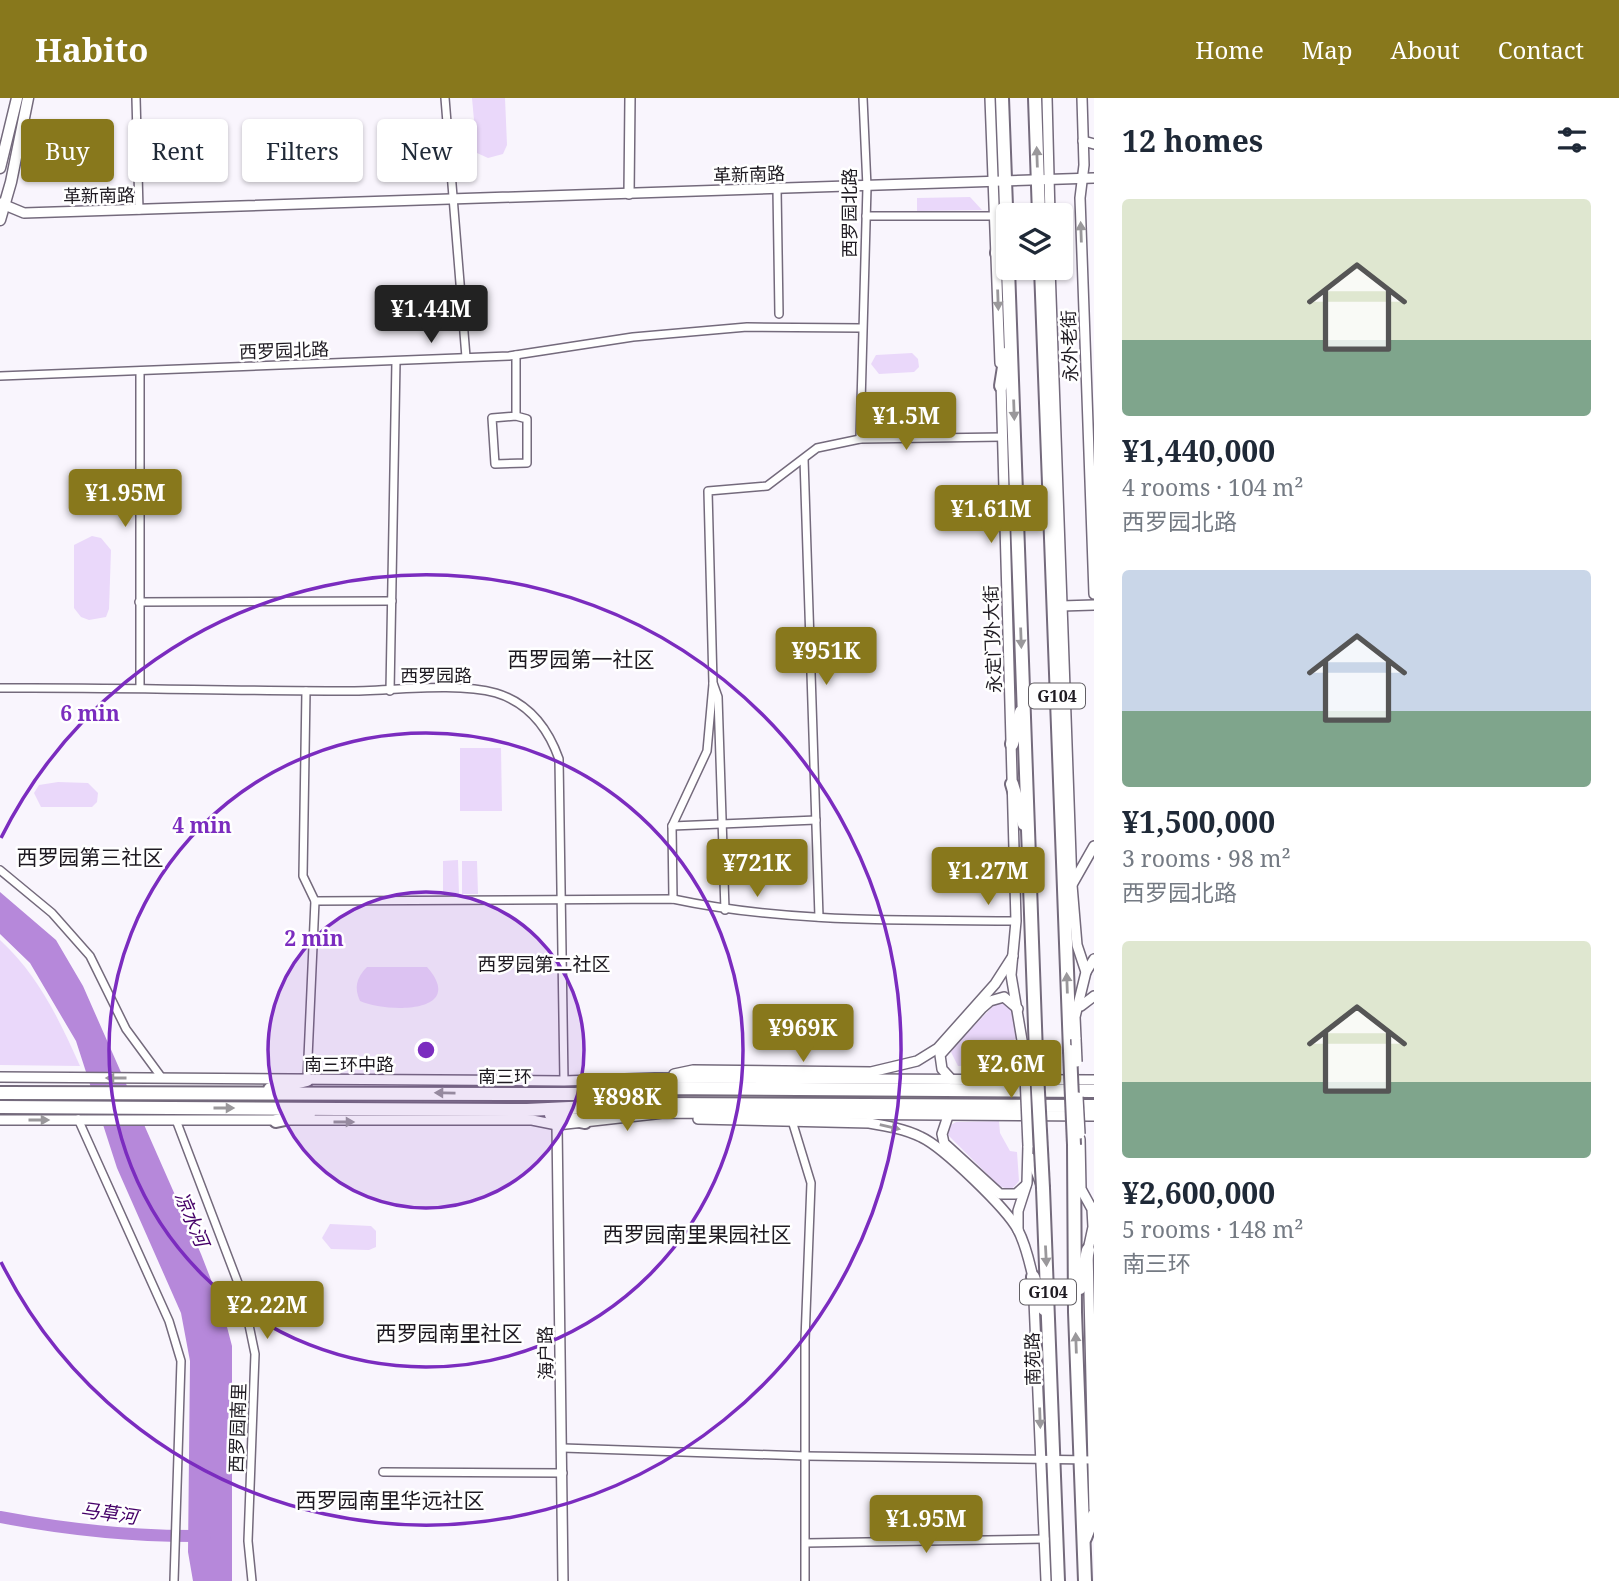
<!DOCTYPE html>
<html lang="en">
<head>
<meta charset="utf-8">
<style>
  body { margin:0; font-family:"Noto Serif","Noto Sans SC",serif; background:#f2f2f3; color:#1f2937; height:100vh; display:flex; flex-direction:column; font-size:26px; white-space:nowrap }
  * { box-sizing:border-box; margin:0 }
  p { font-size:23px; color:#747a83 }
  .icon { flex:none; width:38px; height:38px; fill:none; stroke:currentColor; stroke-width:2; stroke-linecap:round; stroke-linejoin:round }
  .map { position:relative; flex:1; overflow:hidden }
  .sheet { display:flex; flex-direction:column; background:#fff; width:525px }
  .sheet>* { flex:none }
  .hud { position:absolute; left:21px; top:21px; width:665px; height:63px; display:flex; gap:14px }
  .buttons { position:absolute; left:996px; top:105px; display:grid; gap:14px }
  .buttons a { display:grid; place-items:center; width:77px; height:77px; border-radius:7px; background:#fff; box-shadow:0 2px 5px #0004; font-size:35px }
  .price { position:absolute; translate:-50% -60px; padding:0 16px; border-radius:7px; background:#88781c; color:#fff; font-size:23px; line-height:46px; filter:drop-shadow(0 2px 4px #0008) }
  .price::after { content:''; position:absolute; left:50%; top:42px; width:21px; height:16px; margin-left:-10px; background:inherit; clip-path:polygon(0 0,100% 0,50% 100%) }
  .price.active { background:#222; color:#fff }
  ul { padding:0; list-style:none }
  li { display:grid; align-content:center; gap:14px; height:371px; padding:0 28px }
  li span { display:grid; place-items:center; height:217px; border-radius:7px; color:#555 }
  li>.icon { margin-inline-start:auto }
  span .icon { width:126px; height:126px; fill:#fffc; stroke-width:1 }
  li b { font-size:30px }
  h2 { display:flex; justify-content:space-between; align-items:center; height:84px; padding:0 28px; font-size:30px }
  .chip { padding:0 24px; border-radius:7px; background:#fff; box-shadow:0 2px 5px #0004; font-size:24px; line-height:63px }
  .chip.active { background:#88781c; color:#fff }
  header { display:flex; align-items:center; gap:42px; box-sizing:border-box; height:98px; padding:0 35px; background:#88781c; color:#fff }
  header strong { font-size:33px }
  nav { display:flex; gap:38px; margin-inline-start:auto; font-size:24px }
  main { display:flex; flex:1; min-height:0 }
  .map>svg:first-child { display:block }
</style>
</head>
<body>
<header>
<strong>Habito</strong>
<nav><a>Home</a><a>Map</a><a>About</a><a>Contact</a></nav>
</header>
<main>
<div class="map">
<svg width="1094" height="1483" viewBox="0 0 1094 1483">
  <rect width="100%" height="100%" fill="#f9f5fd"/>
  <g fill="#ead8fa">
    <polygon points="472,0 505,0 507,47 503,56 488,60 477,55"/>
    <polygon points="970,99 982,112 917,113 917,100"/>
    <polygon points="912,255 918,261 919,269 914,274 879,276 871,266 876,257"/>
    <polygon points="92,438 101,440 111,452 109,511 106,519 89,522 81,519 74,510 74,447"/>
    <polygon points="460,650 501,650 502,713 460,713"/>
    <polygon points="58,684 88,685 98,695 97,704 92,709 41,709 34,695 39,687"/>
    <polygon points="458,762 459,796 443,796 443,763"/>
    <polygon points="462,763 477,763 478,796 462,796"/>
    <path d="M0 842C38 877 59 921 80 968L0 967Z"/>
    <path d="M367 869H427C468 916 386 915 360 903 354 890 356 880 367 869Z"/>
    <polygon points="1010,902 1020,937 1003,951 999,967 958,968 951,954 953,950 997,904"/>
    <polygon points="999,1023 1000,1035 1010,1053 1017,1054 1019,1083 1011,1092 999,1088 948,1037 949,1028 956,1024"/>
    <polygon points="330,1126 371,1128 376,1133 376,1149 369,1152 331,1151 322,1140"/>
  </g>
  <polygon fill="#b688da" points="0,794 56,842 83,888 201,1156 222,1210 232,1248 232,1483 193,1483 188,1454 190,1263 181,1215 117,1070 76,943 30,865 0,836"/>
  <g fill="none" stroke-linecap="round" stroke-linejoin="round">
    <path stroke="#b688da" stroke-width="12" d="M0 1419C69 1432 135 1439 205 1438"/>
    <defs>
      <g id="minor">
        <polyline points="136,0 139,112"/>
        <polyline points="445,0 466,259"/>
        <polyline points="777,91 779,216"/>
        <polyline points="866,118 995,118"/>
        <polyline points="0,278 509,258 633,239 747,229 861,230"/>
        <polyline points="516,318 492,320 495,366 527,365 527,321 516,318 516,257"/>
        <polyline points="860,341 867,89 863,0"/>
        <polyline points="804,361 819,819"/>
        <polyline points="139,504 392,503"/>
        <polyline points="140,589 140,273"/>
        <path d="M0 590C116 589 231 593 347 593 390 593 456 584 496 595 529 605 548 630 559 661L564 983"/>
        <polyline points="306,593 303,778 315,803 307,982"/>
        <polyline points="390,593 396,263"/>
        <polyline points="672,728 816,722"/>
        <polyline points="0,772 52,815 90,858 126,931 162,980"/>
        <polyline points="673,801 672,728 707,653 713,586"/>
        <path d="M315 803 673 801C785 825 902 822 1016 823"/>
        <polyline points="725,812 718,599 713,585 708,393 767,388 817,350 860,341 1003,339"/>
        <polyline points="78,1021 169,1223 181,1263 174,1483"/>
        <polyline points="176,1022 243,1198 255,1256 248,1443 252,1483"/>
        <polyline points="793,1026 811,1085 805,1242 805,1483"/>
        <polyline points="563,1350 805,1358 1094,1362"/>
        <polyline points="383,1374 563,1375"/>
        <polyline points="806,1445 1045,1441"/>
      </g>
      <g id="tertiary">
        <polyline points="990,0 1000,265"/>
        <polyline points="1047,0 1050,117"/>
        <polyline points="1082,0 1084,67 1080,100 1094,496"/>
        <polyline points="1083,43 1094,46"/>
        <polyline points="629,96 630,0"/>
        <polyline points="0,105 24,115 1094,80"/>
        <polyline points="1050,170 1072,787 1077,847 1086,874 1075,919 1076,941"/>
        <polyline points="1001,283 1016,823 1011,877 1024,954"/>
        <polyline points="1061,508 1094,507"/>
        <polyline points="1073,785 1094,748"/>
        <polyline points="1086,874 1094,861"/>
        <polyline points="1081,908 1094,898"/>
        <polyline points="674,976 693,972 871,974 917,963 938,950 995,886 1013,858"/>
        <polyline points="0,979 564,983 655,980 1094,982"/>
        <polyline points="951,981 942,971 940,957 982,910 990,903 1004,899 1018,911"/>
        <polyline points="948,1018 942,1036 944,1045 1000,1096 1016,1096 1026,1087"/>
        <path d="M698 1021 869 1025C887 1028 905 1031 921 1039 943 1049 1007 1111 1018 1132 1026 1147 1029 1163 1033 1179L1046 1483"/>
        <polyline points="0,1022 532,1022 557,1027 664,1015 1094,1018"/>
        <polyline points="557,1027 563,1483"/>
        <polyline points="1080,1041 1081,1091 1092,1111 1093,1129 1088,1152 1094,1411"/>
        <polyline points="1031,1060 1042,1089"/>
        <polyline points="1018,1132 1018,1113 1027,1085 1028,1048"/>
      </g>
      <g id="secondary">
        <polyline points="0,70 17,0"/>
        <polyline points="0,122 11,84 28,0"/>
      </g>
      <g id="trunk">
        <polyline points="1002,0 1008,163"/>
        <polyline points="1035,0 1039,117"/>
        <polyline points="997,155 1004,135"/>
        <polyline points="1008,170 1036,956"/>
        <polyline points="1041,170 1070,953"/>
        <polyline points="1001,288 1006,256"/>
        <polyline points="1012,646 1021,614"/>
        <polyline points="1012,686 1024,726"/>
        <polyline points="270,991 307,982"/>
        <polyline points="0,995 575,996 660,990 1094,993"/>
        <polyline points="0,1009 527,1012 654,1006 1094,1008"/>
        <polyline points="551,1017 585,1024"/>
        <polyline points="276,1023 309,1016"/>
        <polyline points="1074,1047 1075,1214 1085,1483"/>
        <polyline points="1043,1090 1058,1483"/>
        <polyline points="1033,1179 1044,1211"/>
        <polyline points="1080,1190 1088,1152"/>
        <polyline points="1085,1440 1094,1417"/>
      </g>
    </defs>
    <use href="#minor" stroke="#746a7c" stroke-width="10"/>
    <use href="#tertiary" stroke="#746a7c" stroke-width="12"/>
    <use href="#secondary" stroke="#746a7c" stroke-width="13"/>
    <use href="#trunk" stroke="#746a7c" stroke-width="16"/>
    <use href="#minor" stroke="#fff" stroke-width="7"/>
    <use href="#tertiary" stroke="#fff" stroke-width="9"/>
    <use href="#secondary" stroke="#fff" stroke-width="10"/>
    <use href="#trunk" stroke="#fff" stroke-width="12"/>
    <defs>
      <g id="tertiary-bridge">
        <polyline points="1076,941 1077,964"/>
        <polyline points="1024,954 1028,1048"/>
        <polyline points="1078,999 1080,1036"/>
      </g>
      <g id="trunk-bridge">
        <polyline points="1070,953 1074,1047"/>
        <polyline points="1036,956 1043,1090"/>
      </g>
    </defs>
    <use href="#tertiary-bridge" stroke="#746a7c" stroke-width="12" stroke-linecap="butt"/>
    <use href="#trunk-bridge" stroke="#746a7c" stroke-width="16" stroke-linecap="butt"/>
    <use href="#tertiary-bridge" stroke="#fff" stroke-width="9"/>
    <use href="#trunk-bridge" stroke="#fff" stroke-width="12"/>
  </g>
  <defs><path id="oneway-solid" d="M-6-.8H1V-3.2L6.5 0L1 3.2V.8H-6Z" transform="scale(1.75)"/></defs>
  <g fill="#9a989b">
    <use href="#oneway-solid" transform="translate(1037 59) rotate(-92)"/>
    <use href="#oneway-solid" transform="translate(1081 134) rotate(-92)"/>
    <use href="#oneway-solid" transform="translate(998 202) rotate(88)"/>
    <use href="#oneway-solid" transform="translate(1014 312) rotate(88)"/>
    <use href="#oneway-solid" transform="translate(1021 540) rotate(88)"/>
    <use href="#oneway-solid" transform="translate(1067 885) rotate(-92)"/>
    <use href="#oneway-solid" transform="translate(116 980) rotate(-180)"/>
    <use href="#oneway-solid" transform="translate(445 995) rotate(-179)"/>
    <use href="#oneway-solid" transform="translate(224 1010)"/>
    <use href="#oneway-solid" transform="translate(39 1022)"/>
    <use href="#oneway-solid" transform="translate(344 1024)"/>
    <use href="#oneway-solid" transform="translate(890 1029) rotate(13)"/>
    <use href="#oneway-solid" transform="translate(1046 1158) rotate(87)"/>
    <use href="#oneway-solid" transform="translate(1076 1245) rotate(-92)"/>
    <use href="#oneway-solid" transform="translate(1040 1320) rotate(88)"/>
  </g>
  <circle cx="426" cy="952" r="158" fill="#7b2cbf" fill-opacity=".12"/>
  <g fill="none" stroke="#7b2cbf" stroke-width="3.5">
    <circle cx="426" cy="952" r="158"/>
    <circle cx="426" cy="952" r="317"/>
    <path d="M1 740A475 475 0 1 1 1 1164"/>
  </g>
  <g text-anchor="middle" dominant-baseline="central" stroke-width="5" stroke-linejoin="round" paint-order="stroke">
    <g fill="#fff" stroke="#625f64" stroke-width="2">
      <rect x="1029" y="585.5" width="56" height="25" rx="5"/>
      <rect x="1020" y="1181.5" width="56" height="25" rx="5"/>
    </g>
    <g font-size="16" font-weight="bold" fill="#1e1a21">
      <text x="1057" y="598">G104</text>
      <text x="1048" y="1194">G104</text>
    </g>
    <g font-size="18" fill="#1e1a21" stroke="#fff">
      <text transform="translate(749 76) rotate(-2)">革新南路</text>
      <text transform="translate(99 97) rotate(-1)">革新南路</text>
      <text transform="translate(849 115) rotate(-90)">西罗园北路</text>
      <text transform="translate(1069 248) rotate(-92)">永外老街</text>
      <text transform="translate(284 252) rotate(-2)">西罗园北路</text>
      <text transform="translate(992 541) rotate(-92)">永定门外大街</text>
      <text x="436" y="577">西罗园路</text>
      <text x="349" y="966">南三环中路</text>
      <text x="505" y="978">南三环</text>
      <text transform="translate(545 1255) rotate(-91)">海户路</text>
      <text transform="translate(1032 1261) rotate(-91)">南苑路</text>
      <text transform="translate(237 1330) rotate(-88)">西罗园南里</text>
    </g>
    <g font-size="19" fill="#1e1a21" stroke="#fff">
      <text x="544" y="866">西罗园第二社区</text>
    </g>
    <g font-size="19" font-style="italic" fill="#450068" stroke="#fff">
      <text transform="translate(192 1121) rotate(67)">凉水河</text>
      <text transform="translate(109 1415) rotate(8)">马草河</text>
    </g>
    <g font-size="21" fill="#1e1a21" stroke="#fff">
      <text x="581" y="561">西罗园第一社区</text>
      <text x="90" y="759">西罗园第三社区</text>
      <text x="697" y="1136">西罗园南里果园社区</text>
      <text x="449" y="1235">西罗园南里社区</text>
      <text x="390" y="1402">西罗园南里华远社区</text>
    </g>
  </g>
  <circle cx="426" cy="952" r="10" fill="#7b2cbf" stroke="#fff" stroke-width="3.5"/>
  <g font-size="21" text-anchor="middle" font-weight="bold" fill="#7b2cbf" stroke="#fff" stroke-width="5" stroke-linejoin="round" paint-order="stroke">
    <text x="90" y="623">6 min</text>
    <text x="202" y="735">4 min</text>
    <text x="314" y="848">2 min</text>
  </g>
</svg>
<div class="buttons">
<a><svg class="icon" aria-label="layers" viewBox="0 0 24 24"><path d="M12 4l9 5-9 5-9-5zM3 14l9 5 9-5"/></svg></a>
</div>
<b class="price active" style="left:431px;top:247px">¥1.44M</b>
<b class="price" style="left:906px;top:354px">¥1.5M</b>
<b class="price" style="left:125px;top:431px">¥1.95M</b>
<b class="price" style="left:991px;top:447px">¥1.61M</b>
<b class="price" style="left:826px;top:589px">¥951K</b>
<b class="price" style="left:757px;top:801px">¥721K</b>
<b class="price" style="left:988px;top:809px">¥1.27M</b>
<b class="price" style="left:803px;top:966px">¥969K</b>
<b class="price" style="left:1011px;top:1002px">¥2.6M</b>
<b class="price" style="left:627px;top:1035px">¥898K</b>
<b class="price" style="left:267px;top:1243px">¥2.22M</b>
<b class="price" style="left:926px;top:1457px">¥1.95M</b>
<div class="hud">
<a class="chip active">Buy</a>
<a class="chip">Rent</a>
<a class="chip">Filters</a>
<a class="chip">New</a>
</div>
</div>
<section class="sheet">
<h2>12 homes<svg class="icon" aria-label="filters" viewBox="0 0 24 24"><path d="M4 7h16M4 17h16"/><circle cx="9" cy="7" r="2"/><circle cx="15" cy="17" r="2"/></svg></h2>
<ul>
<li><span style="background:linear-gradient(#dfe7d0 65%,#7fa58c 0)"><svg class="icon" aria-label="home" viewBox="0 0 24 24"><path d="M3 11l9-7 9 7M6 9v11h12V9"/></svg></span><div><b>¥1,440,000</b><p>4 rooms · 104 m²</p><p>西罗园北路</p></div></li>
<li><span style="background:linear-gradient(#c9d6e8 65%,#7fa58c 0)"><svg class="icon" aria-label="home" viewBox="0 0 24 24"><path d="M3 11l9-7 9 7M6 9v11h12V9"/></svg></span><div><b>¥1,500,000</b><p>3 rooms · 98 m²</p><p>西罗园北路</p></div></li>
<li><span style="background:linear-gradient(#dfe7d0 65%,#7fa58c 0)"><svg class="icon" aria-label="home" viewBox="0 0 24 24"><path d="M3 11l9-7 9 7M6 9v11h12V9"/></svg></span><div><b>¥2,600,000</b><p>5 rooms · 148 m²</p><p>南三环</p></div></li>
</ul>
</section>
</main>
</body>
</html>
